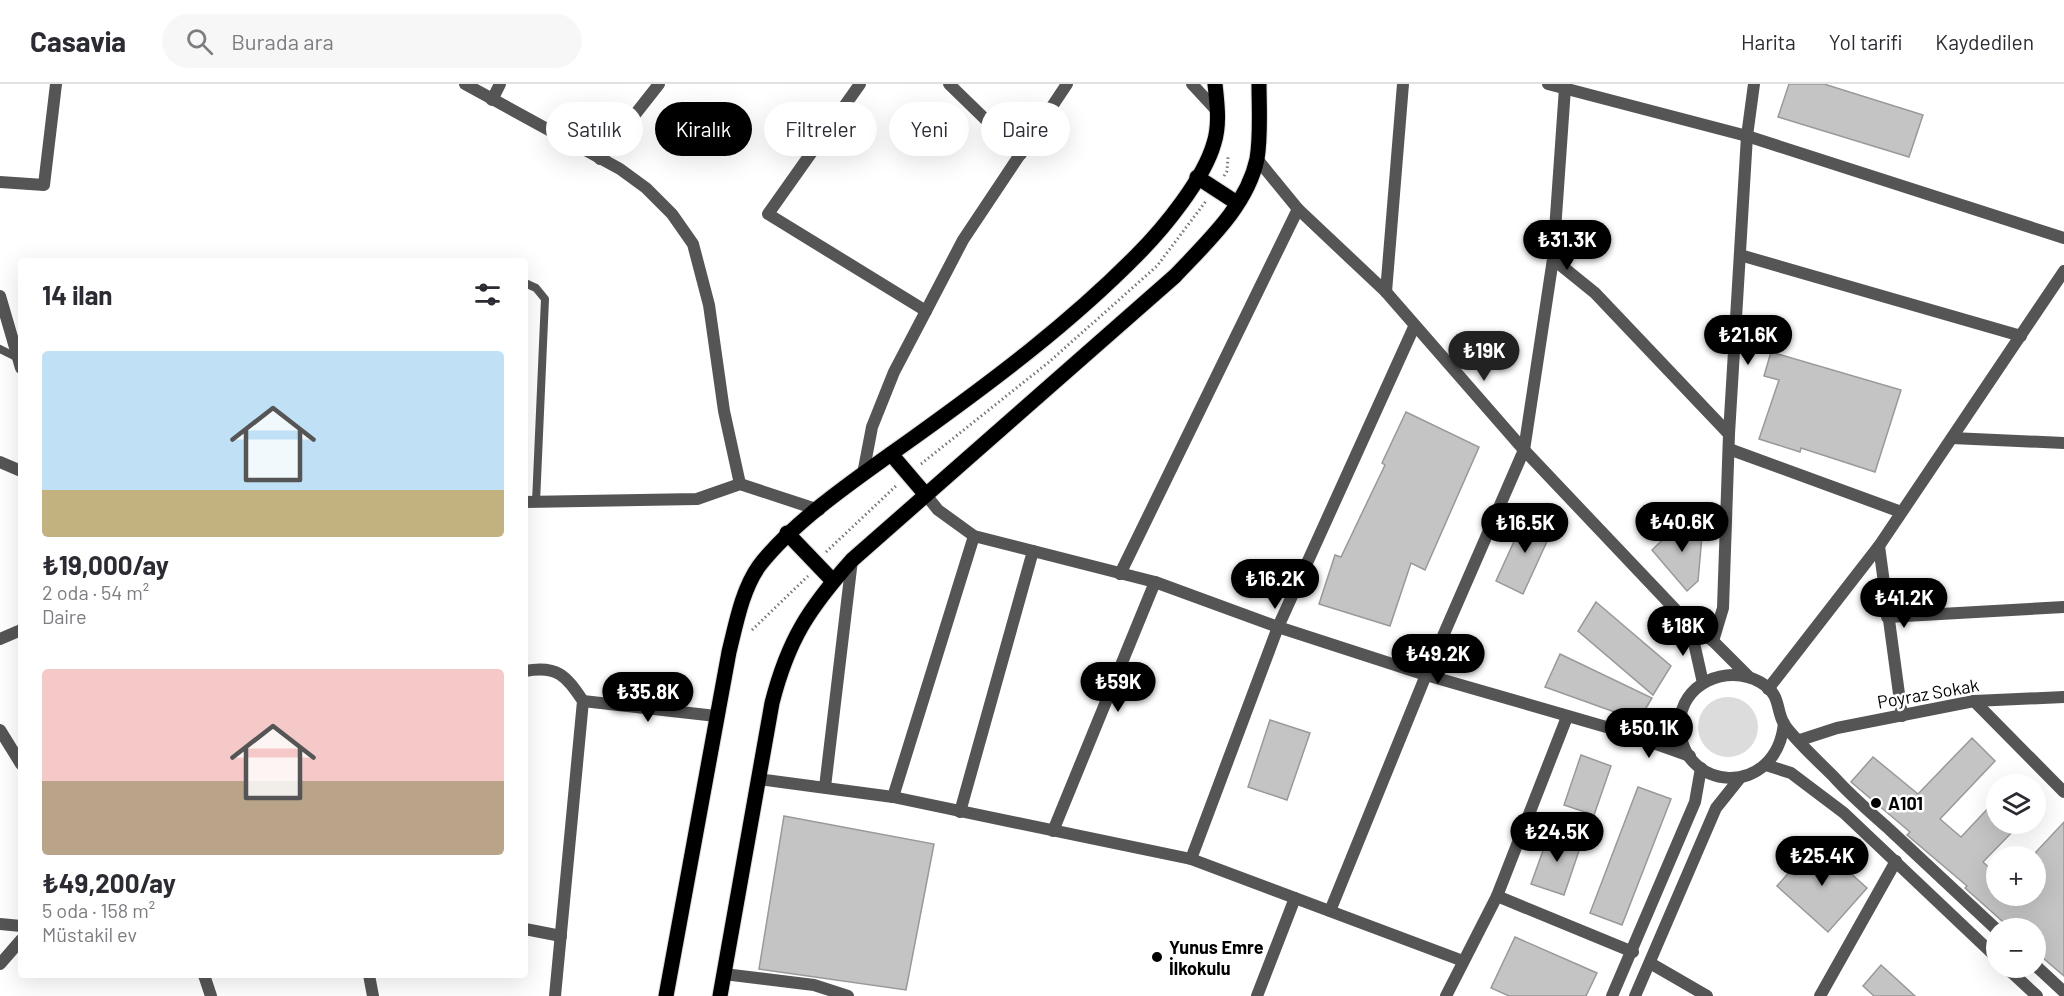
<!DOCTYPE html>
<html lang="tr">
<head>
<meta charset="utf-8">
<style>
  body { margin:0; font-family:Barlow,sans-serif; background:#f7f7f7; color:#2b2b33; height:100vh; display:flex; flex-direction:column; font-size:22px; white-space:nowrap }
  * { box-sizing:border-box; margin:0 }
  p { font-size:20px; color:#7c7c81 }
  .icon { flex:none; width:33px; height:33px; fill:none; stroke:currentColor; stroke-width:2; stroke-linecap:round; stroke-linejoin:round }
  .map { position:relative; flex:1; overflow:hidden }
  .drawer { position:absolute; left:18px; top:174px; width:510px; height:720px; display:flex; flex-direction:column; background:#fff; border-radius:6px; box-shadow:0 6px 24px #0002 }
  .drawer>* { flex:none }
  .guide { position:absolute; left:546px; top:18px; width:570px; height:54px; display:flex; gap:12px }
  .tools { position:absolute; left:1986px; top:690px; display:grid; gap:12px }
  .tools a { display:grid; place-items:center; width:60px; height:60px; border-radius:50%; background:#fff; box-shadow:0 6px 24px #0002; font-size:30px }
  .price { position:absolute; translate:-50% -51px; padding:0 14px; border-radius:21px; background:#000; color:#fff; font-size:20px; line-height:39px; filter:drop-shadow(0 2px 3px #0008) }
  .price::after { content:''; position:absolute; left:50%; top:36px; width:18px; height:14px; margin-left:-9px; background:inherit; clip-path:polygon(0 0,100% 0,50% 100%) }
  .price.active { background:#222; color:#fff }
  ul { padding:0; list-style:none }
  li { display:grid; align-content:center; gap:12px; height:318px; padding:0 24px }
  li span { display:grid; place-items:center; height:186px; border-radius:6px; color:#555 }
  li>.icon { margin-inline-start:auto }
  span .icon { width:108px; height:108px; fill:#fffc; stroke-width:1 }
  li b { font-size:26px }
  h2 { display:flex; justify-content:space-between; align-items:center; height:72px; padding:0 24px; font-size:26px }
  .pill { padding:0 21px; border-radius:27px; background:#fff; box-shadow:0 6px 24px #0002; font-size:21px; line-height:54px }
  .pill.active { background:#000; color:#fff }
  header { display:flex; align-items:center; gap:36px; box-sizing:border-box; height:84px; padding:0 30px; background:#fff; border-bottom:2px solid #e1e1e2 }
  header strong { font-size:28px }
  nav { display:flex; gap:33px; margin-inline-start:auto; font-size:21px }
  .search { width:420px; height:54px; background:#f7f7f7; display:flex; align-items:center; gap:15px; box-sizing:border-box; padding:0 21px; border-radius:33px; color:#7c7c81; font-size:22px }
  .map>svg:first-child { display:block }
</style>
</head>
<body>
<header>
<strong>Casavia</strong>
<div class="search"><svg class="icon" aria-label="search" viewBox="0 0 24 24"><circle cx="10" cy="10" r="6"/><path d="M15 15l6 6"/></svg>Burada ara</div>
<nav><a>Harita</a><a>Yol tarifi</a><a>Kaydedilen</a></nav>
</header>
<div class="map">
<svg width="2064" height="912" viewBox="0 0 2064 912">
  <rect width="100%" height="100%" fill="#fff"/>
  <circle fill="#dcdcdc" cx="1728" cy="643" r="30"/>
  <g fill="#c4c4c4" stroke="#999" stroke-width="1.5">
    <polygon points="1789,0 1824,0 1923,31 1909,73 1778,33"/>
    <polygon points="1771,268 1901,306 1875,388 1801,364 1800,368 1759,355 1779,296 1764,292"/>
    <polygon points="1406,328 1479,363 1425,486 1411,479 1390,542 1319,520 1335,471 1341,473 1385,381 1382,379"/>
    <polygon points="1527,429 1554,442 1523,510 1496,497"/>
    <polygon points="1686,433 1702,452 1698,497 1687,507 1652,466"/>
    <polygon points="1596,518 1671,582 1653,611 1578,547"/>
    <polygon points="1560,570 1652,614 1640,634 1634,635 1545,603"/>
    <polygon points="1270,636 1310,649 1287,716 1248,703"/>
    <polygon points="1972,654 1995,677 1940,735 1961,753 1996,716 1996,740 2020,740 1983,778 1996,790 1996,812 2036,812 2036,768 2064,738 2064,892 2036,868 2036,844 2010,844 1965,804 1967,802 1907,751 1910,748 1851,698 1873,673 1918,710"/>
    <polygon points="1581,671 1611,682 1594,731 1564,721"/>
    <polygon points="1638,703 1671,715 1622,841 1590,829"/>
    <polygon points="784,732 934,760 906,906 759,885"/>
    <polygon points="1550,747 1582,758 1564,811 1531,800"/>
    <polygon points="1816,758 1867,804 1828,848 1777,802"/>
    <polygon points="1515,853 1597,889 1586,912 1509,912 1491,904"/>
    <polygon points="1881,881 1915,912 1874,912 1863,902"/>
  </g>
  <g fill="none" stroke-linecap="round" stroke-linejoin="round">
    <defs>
      <g id="primary">
        <polyline points="1197,93 1237,119"/>
        <polyline points="891,370 926,411"/>
        <polyline points="787,449 833,497"/>
        <path d="M666 912 729 568C736 540 742 506 759 482 796 434 866 388 916 352 994 296 1070 239 1137 171 1164 144 1204 95 1214 59 1220 40 1217 19 1215 0"/>
        <path d="M720 912 772 619C788 556 809 524 852 476L1175 192C1207 158 1247 122 1257 75 1261 51 1259 24 1259 0"/>
      </g>
    </defs>
    <use href="#primary" stroke="#dbdbdb" stroke-width="17"/>
    <g stroke="#777" stroke-width="3" stroke-dasharray="1.5 3" stroke-linecap="butt">
      <polyline points="1224,92 1227,87 1228,73"/>
      <polyline points="921,380 1049,278 1157,182 1206,117"/>
      <polyline points="826,468 898,400"/>
      <polyline points="752,546 808,492"/>
    </g>
    <g stroke="#555" stroke-width="8">
      <polyline points="525,199 536,204 545,215 536,418"/>
      <polyline points="0,265 18,274"/>
    </g>
    <g stroke="#555" stroke-width="12">
      <polyline points="465,0 620,85 646,104 672,130 693,160 709,221 724,327 740,400"/>
      <polyline points="860,0 768,130 926,227"/>
      <polyline points="949,0 1021,70"/>
      <polyline points="1192,0 1217,27"/>
      <polyline points="1548,0 1747,52 2064,154"/>
      <polyline points="492,16 500,0"/>
      <polyline points="600,75 659,0"/>
      <polyline points="1257,75 1298,125 1386,208 1524,366 1690,541 1713,557 1748,592"/>
      <polyline points="0,98 44,101 56,0"/>
      <polyline points="1740,171 2021,252"/>
      <polyline points="1553,175 1595,209 1729,350"/>
      <polyline points="1386,208 1403,0"/>
      <polyline points="0,212 21,284"/>
      <polyline points="1952,354 2064,359"/>
      <polyline points="1729,365 1901,428"/>
      <polyline points="0,378 21,387"/>
      <polyline points="863,390 872,343 894,288 926,227 963,156 1067,0"/>
      <polyline points="926,411 938,426 974,452 1155,498 1278,543 1426,591 1620,647 1690,672"/>
      <polyline points="525,418 697,415 740,400 819,426"/>
      <polyline points="1879,462 1902,632"/>
      <polyline points="1120,490 1298,125"/>
      <polyline points="1887,533 2064,523"/>
      <polyline points="1690,541 1703,599"/>
      <polyline points="0,555 21,546"/>
      <polyline points="1713,557 1723,524 1729,350 1747,52 1754,0"/>
      <path d="M525 587C558 581 566 592 583 617L555 912"/>
      <polyline points="1768,605 1879,462 2064,187"/>
      <polyline points="583,617 716,632"/>
      <polyline points="1974,617 2064,708"/>
      <path d="M1784 639C1776 716 1679 708 1680 640 1680 600 1727 579 1760 598 1782 611 1775 624 1784 640 1792 653 1821 680 1834 693 1851 712 1871 729 1890 746 1925 779 1961 812 1996 845"/>
      <polyline points="0,646 21,680"/>
      <polyline points="1620,647 1681,633"/>
      <polyline points="1800,656 1837,644 1974,617 2064,613"/>
      <polyline points="1766,681 1791,689 1844,729 1996,873"/>
      <polyline points="758,695 893,713 1191,775 1463,877"/>
      <polyline points="825,703 852,476"/>
      <polyline points="893,713 974,452"/>
      <polyline points="960,728 1033,467"/>
      <polyline points="1053,747 1155,498"/>
      <polyline points="1191,775 1278,543 1414,243"/>
      <polyline points="1497,812 1633,868"/>
      <polyline points="1330,827 1426,591 1524,366 1553,175 1565,4"/>
      <polyline points="0,840 21,842"/>
      <polyline points="525,845 561,852"/>
      <polyline points="1650,879 1707,912"/>
      <polyline points="0,880 21,856"/>
      <polyline points="2036,882 2064,908"/>
      <polyline points="2007,884 2037,912"/>
      <polyline points="724,890 814,901 848,912"/>
      <polyline points="204,891 211,912"/>
      <polyline points="369,891 373,912"/>
      <polyline points="1257,912 1295,814"/>
      <polyline points="1446,912 1497,812 1567,633"/>
      <polyline points="1612,912 1695,718 1701,684"/>
      <polyline points="1635,912 1716,724 1740,694"/>
      <polyline points="1820,912 1896,777"/>
    </g>
    <use href="#primary" stroke="#000" stroke-width="15"/>
  </g>
  <g fill="#000" stroke="#fff" stroke-width="2">
    <circle cx="1876" cy="719" r="6"/>
    <circle cx="1157" cy="873" r="6"/>
  </g>
  <g text-anchor="middle" dominant-baseline="central" stroke-width="5" stroke-linejoin="round" paint-order="stroke">
    <g font-size="18" fill="#000" stroke="#fff">
      <text transform="translate(1928 609) rotate(-10)">Poyraz Sokak</text>
    </g>
    <g font-size="18" font-weight="bold" fill="#000" stroke="#fff" text-anchor="start">
      <text x="1888" y="719">A101</text>
      <text x="1169" y="863">Yunus Emre<tspan x="1169" dy="21">İlkokulu</tspan></text>
    </g>
  </g>
</svg>
<div class="tools">
<a><svg class="icon" aria-label="layers" viewBox="0 0 24 24"><path d="M12 4l9 5-9 5-9-5zM3 14l9 5 9-5"/></svg></a>
<a>+</a>
<a>−</a>
</div>
<b class="price" style="left:1567px;top:187px">₺31.3K</b>
<b class="price" style="left:1748px;top:282px">₺21.6K</b>
<b class="price active" style="left:1484px;top:298px">₺19K</b>
<b class="price" style="left:1682px;top:469px">₺40.6K</b>
<b class="price" style="left:1525px;top:470px">₺16.5K</b>
<b class="price" style="left:1275px;top:526px">₺16.2K</b>
<b class="price" style="left:1904px;top:545px">₺41.2K</b>
<b class="price" style="left:1683px;top:573px">₺18K</b>
<b class="price" style="left:1438px;top:601px">₺49.2K</b>
<b class="price" style="left:1118px;top:629px">₺59K</b>
<b class="price" style="left:648px;top:639px">₺35.8K</b>
<b class="price" style="left:1649px;top:675px">₺50.1K</b>
<b class="price" style="left:1557px;top:779px">₺24.5K</b>
<b class="price" style="left:1822px;top:803px">₺25.4K</b>
<div class="guide">
<a class="pill">Satılık</a>
<a class="pill active">Kiralık</a>
<a class="pill">Filtreler</a>
<a class="pill">Yeni</a>
<a class="pill">Daire</a>
</div>
<section class="drawer">
<h2>14 ilan<svg class="icon" aria-label="filters" viewBox="0 0 24 24"><path d="M4 7h16M4 17h16"/><circle cx="9" cy="7" r="2"/><circle cx="15" cy="17" r="2"/></svg></h2>
<ul>
<li><span style="background:linear-gradient(#bfe0f5 75%,#c2b280 0)"><svg class="icon" aria-label="home" viewBox="0 0 24 24"><path d="M3 11l9-7 9 7M6 9v11h12V9"/></svg></span><div><b>₺19,000/ay</b><p>2 oda · 54 m²</p><p>Daire</p></div></li>
<li><span style="background:linear-gradient(#f6c9c9 60%,#b9a48a 0)"><svg class="icon" aria-label="home" viewBox="0 0 24 24"><path d="M3 11l9-7 9 7M6 9v11h12V9"/></svg></span><div><b>₺49,200/ay</b><p>5 oda · 158 m²</p><p>Müstakil ev</p></div></li>
</ul>
</section>
</div>
</body>
</html>
